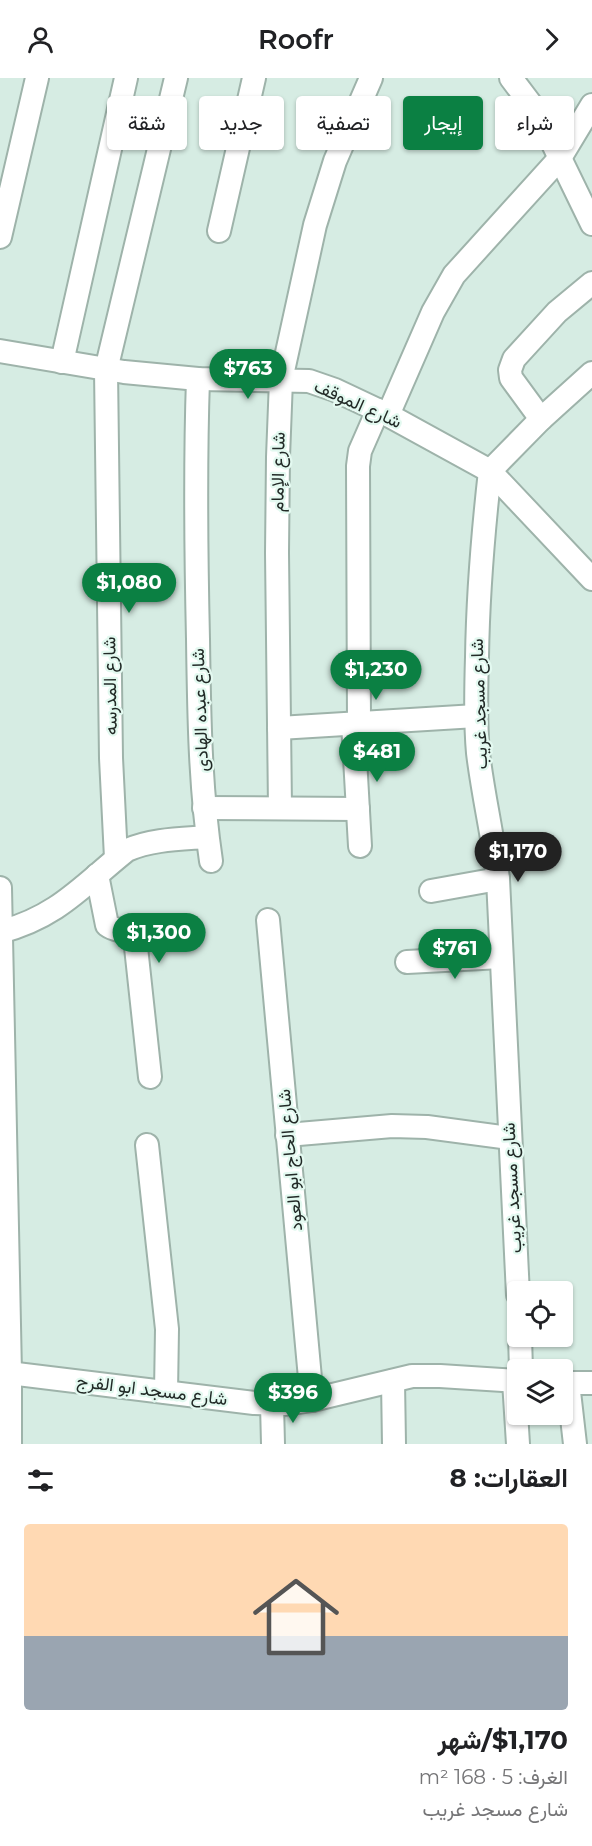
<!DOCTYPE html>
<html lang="ar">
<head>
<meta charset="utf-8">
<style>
  body { margin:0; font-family:Montserrat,Vazirmatn,sans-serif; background:#f6f6f6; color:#202124; direction:rtl; height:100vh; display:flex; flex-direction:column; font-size:22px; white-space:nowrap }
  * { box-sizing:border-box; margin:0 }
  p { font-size:20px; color:#757577 }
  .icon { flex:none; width:33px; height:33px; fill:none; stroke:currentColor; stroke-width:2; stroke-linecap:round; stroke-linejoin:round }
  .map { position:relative; height:1366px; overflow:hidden; direction:ltr }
  .details { display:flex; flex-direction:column; background:#fff; flex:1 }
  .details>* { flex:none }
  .hud { position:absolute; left:18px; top:18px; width:556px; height:54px; direction:rtl; display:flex; gap:12px }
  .tools { position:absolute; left:507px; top:1203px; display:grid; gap:12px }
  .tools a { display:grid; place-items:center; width:66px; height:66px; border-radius:6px; background:#fff; box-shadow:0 2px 4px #0004; font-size:30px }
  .price { position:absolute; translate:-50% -51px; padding:0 14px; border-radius:21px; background:#0b8043; color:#fff; font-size:20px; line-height:39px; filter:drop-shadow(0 2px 3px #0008) }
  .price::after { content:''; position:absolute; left:50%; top:36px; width:18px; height:14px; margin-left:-9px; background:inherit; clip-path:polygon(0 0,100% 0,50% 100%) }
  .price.current { background:#222; color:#fff }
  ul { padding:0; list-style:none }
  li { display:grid; align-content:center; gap:12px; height:318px; padding:0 24px }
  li+li { border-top:2px solid #e0e0e0 }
  li span { display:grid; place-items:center; height:186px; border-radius:6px; color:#555 }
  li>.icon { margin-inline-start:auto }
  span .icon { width:108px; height:108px; fill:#fffc; stroke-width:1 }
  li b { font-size:26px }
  h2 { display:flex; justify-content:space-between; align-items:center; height:72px; padding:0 24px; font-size:26px }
  .tag { padding:0 21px; border-radius:6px; background:#fff; box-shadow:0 2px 4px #0004; font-size:21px; line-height:54px }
  .tag.current { background:#0b8043; color:#fff }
  header { display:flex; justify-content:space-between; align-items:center; height:78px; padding:0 24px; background:#fff; font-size:27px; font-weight:600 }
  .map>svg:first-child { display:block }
</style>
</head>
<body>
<header><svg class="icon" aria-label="forward" viewBox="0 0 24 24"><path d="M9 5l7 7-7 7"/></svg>Roofr<svg class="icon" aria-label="person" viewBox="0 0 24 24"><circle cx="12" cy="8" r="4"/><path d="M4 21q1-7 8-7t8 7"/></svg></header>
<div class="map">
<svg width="592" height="1366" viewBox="0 0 592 1366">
  <rect width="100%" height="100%" fill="#d6ece3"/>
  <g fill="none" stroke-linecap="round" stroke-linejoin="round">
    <defs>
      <g id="minor">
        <polyline points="511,0 539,37 592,146"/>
        <polyline points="219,153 254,0"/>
        <polyline points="0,159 37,0"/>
        <polyline points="0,273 124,294 198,301 309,303 335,312 388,337 490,393 592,501"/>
        <polyline points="62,284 126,0"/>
        <path d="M198 301C195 387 196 474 198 561 199 635 200 709 211 783"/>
        <polyline points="388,337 433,234 454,197 560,80 592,27"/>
        <polyline points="541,341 511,300 510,292 514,281 557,234 592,205"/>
        <path d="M490 393C483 455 478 517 477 579 476 611 475 643 478 675 483 717 493 758 498 801L518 1217"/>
        <polyline points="490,393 541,341 592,295"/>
        <polyline points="353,645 360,768"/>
        <polyline points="359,645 358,388 360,373 378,332"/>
        <polyline points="279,650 476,638"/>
        <polyline points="204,730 358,731"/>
        <polyline points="280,730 277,475 278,379 281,302 315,147 335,83 371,0"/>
        <polyline points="116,780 111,680 106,292 176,0"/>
        <path d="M97 797 107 847C116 854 128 851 135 860L150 999"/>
        <polyline points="0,810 10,1295 10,1366"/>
        <polyline points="431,813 498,801"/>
        <polyline points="268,842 312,1322"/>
        <path d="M0 854C58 839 83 807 127 772 152 761 181 761 207 759"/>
        <polyline points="407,884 501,879"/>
        <polyline points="287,1057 392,1048 427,1049 510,1060"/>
        <polyline points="147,1067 167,1251 166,1314"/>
        <polyline points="520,1258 521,1292"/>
        <polyline points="0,1294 254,1325 285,1326 312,1322 412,1298 440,1298 518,1303"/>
        <polyline points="393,1303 394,1366"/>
        <polyline points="514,1303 518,1366"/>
        <polyline points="562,1305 592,1305"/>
        <polyline points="568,1305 575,1366"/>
        <polyline points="272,1326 273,1366"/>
      </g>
    </defs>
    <use href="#minor" stroke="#9eb3aa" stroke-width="26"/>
    <use href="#minor" stroke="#fff" stroke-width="22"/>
  </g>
  <g text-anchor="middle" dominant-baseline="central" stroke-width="4.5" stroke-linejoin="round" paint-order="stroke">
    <g font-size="18" fill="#222a27" stroke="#e3f9f0">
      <text transform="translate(358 326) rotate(24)">شارع الموقف</text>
      <text transform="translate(278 394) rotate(-89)">شارع الإمام</text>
      <text transform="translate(110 608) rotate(-91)">شارع المدرسه</text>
      <text transform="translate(479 626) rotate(-92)">شارع مسجد غريب</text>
      <text transform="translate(200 632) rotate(-92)">شارع عبده الهادى</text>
      <text transform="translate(290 1082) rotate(-95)">شارع الحاج ابو العود</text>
      <text transform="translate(512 1110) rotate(-93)">شارع مسجد غريب</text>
      <text transform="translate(152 1312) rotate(7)">شارع مسجد ابو الفرج</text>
    </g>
  </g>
</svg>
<div class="tools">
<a><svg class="icon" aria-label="locate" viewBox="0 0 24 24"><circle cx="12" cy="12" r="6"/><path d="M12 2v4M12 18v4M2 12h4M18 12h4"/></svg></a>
<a><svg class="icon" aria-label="layers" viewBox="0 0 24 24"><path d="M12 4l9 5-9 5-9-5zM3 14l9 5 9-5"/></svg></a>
</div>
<b class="price" style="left:248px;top:322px">$763</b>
<b class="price" style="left:129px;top:536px">$1,080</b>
<b class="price" style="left:376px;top:623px">$1,230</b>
<b class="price" style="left:377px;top:705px">$481</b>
<b class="price current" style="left:518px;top:805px">$1,170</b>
<b class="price" style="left:159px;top:886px">$1,300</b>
<b class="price" style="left:455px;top:902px">$761</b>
<b class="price" style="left:293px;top:1346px">$396</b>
<div class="hud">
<a class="tag">شراء</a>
<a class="tag current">إيجار</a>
<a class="tag">تصفية</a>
<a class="tag">جديد</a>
<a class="tag">شقة</a>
</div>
</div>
<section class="details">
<h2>العقارات: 8<svg class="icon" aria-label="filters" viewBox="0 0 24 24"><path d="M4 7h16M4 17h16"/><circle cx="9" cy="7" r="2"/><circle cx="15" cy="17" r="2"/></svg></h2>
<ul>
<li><span style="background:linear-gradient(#ffd9b3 60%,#9aa5b1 0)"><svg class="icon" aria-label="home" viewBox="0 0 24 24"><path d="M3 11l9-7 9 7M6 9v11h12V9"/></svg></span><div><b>$1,170/شهر</b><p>الغرف: 5 · 168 m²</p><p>شارع مسجد غريب</p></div></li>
</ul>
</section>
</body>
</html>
